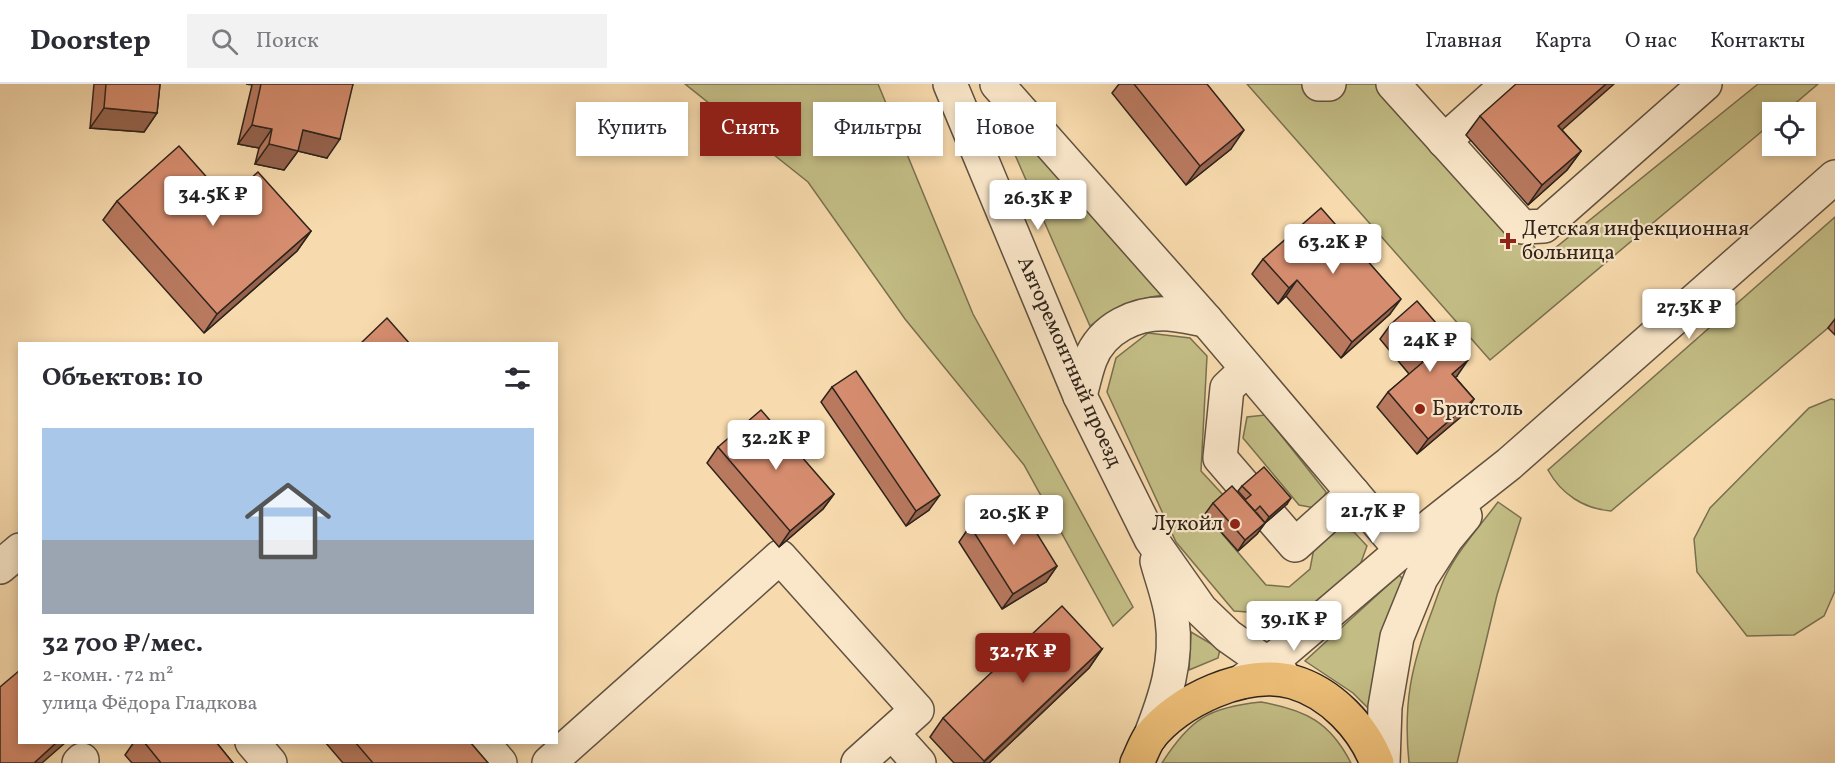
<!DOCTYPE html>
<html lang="ru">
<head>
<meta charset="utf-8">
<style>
  body { margin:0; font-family:Vollkorn,serif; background:#f2f2f3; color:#2b2b33; height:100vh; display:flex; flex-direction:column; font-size:22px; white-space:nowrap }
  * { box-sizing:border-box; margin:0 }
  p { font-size:20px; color:#7c7c81 }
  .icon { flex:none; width:33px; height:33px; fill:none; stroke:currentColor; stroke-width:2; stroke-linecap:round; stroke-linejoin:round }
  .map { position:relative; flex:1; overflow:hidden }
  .side { position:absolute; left:18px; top:258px; width:540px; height:402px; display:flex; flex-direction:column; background:#fff; border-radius:0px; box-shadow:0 3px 9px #0003 }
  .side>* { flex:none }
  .banner { position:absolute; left:576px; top:18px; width:570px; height:54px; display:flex; gap:12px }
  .tools { position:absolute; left:1762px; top:18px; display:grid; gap:12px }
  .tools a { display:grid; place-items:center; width:54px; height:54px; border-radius:0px; background:#fff; box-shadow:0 3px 9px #0003; font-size:30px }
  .price { position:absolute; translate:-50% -51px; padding:0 14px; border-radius:6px; background:#fff; color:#222; font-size:20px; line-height:39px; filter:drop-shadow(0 2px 3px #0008) }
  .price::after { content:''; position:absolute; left:50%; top:36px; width:18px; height:14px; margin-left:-9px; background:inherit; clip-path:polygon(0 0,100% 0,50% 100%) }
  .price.active { background:#8f2418; color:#fff }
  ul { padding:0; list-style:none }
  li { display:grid; align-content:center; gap:12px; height:318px; padding:0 24px }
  li span { display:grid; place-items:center; height:186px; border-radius:0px; color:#555 }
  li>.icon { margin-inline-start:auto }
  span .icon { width:108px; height:108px; fill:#fffc; stroke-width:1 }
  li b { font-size:26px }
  h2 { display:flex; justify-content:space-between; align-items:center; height:72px; padding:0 24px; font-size:26px }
  .tag { padding:0 21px; border-radius:0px; background:#fff; box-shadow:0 3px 9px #0003; font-size:21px; line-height:54px }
  .tag.active { background:#8f2418; color:#fff }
  header { display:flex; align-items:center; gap:36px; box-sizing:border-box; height:84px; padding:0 30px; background:#fff; border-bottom:2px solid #e1e1e2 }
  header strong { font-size:28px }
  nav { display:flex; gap:33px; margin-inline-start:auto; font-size:21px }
  .search { width:420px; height:54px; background:#f2f2f3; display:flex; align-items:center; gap:15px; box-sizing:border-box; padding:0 21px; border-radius:0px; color:#7c7c81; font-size:22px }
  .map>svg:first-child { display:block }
</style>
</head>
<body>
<header>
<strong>Doorstep</strong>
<div class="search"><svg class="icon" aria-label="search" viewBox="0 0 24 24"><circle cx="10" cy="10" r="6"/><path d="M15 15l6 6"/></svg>Поиск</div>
<nav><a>Главная</a><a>Карта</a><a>О нас</a><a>Контакты</a></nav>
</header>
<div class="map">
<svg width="1835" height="679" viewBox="0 0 1835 679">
  <rect width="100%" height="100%" fill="#f7daad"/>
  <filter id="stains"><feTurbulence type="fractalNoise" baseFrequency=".00333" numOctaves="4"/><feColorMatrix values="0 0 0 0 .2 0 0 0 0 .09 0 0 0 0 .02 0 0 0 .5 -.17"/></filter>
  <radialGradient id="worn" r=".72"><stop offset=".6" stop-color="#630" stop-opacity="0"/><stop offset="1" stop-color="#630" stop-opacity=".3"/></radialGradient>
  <g fill="#c3bd85" stroke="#797050" stroke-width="1.5">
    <polygon points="685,0 878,0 973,230 1133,523 1113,542 1024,381 905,235 808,98"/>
    <polygon points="1247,0 1379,0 1544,173 1758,0 1818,0 1785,28 1773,28 1773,38 1490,276"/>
    <path d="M995 9 1162 211C1131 216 1115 223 1090 242L994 23Z"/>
    <path d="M1835 133V238L1611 427C1584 425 1561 410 1548 386Z"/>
    <polygon points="1148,249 1190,254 1207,272 1201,387 1225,413 1206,431 1266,501 1289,503 1310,485 1315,459 1331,445 1354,448 1367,462 1356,492 1305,532 1234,527 1176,458 1107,308 1116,274"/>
    <polygon points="1831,315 1835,316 1835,507 1824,532 1794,551 1747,552 1697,488 1694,455 1710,424 1809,324"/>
    <polygon points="1265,331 1326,408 1320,425 1299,421 1243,354 1247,333"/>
    <path d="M1498 418 1521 434 1497 511 1457 679H1409C1403 620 1411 582 1432 527 1436 516 1440 504 1445 493 1458 466 1480 442 1498 418Z"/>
    <polygon points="1399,491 1403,495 1369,625 1353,609 1305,577"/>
    <polygon points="1191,548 1220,565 1218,574 1189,586"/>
    <path d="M1261 618C1306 626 1330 638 1351 679H1162C1190 635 1209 623 1261 618Z"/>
  </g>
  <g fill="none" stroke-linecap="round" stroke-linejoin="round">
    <defs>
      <g id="minor">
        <polyline points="950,0 1080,312 1151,455 1201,526 1228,552 1282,590"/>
        <polyline points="997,0 1206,236 1403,468"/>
        <polyline points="1319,0 1329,0"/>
        <polyline points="1393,0 1522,143 1544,142 1705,0"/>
        <polyline points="1444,57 1508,0"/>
        <polyline points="1247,285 1227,304 1220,374 1295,461 1353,409"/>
        <path d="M1080 312C1083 300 1086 287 1090 276 1102 244 1136 228 1169 230 1181 231 1194 234 1206 236"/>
        <polyline points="0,483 20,466"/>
        <polyline points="1241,598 1284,567 1433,440 1509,380 1835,93"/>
        <polyline points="892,649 919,679"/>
        <path d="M1150 653C1165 615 1178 577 1172 535 1170 516 1162 496 1157 477"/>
        <polyline points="252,658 270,679"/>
        <polyline points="482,658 500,679"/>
        <polyline points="79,679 82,676"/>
        <polyline points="549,679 780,473 917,626 858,679"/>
        <polyline points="1383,679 1385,623 1397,553 1421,494 1446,455 1465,432"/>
      </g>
      <path id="major" d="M1137 679C1141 671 1144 662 1149 654 1178 616 1246 585 1293 598 1331 609 1363 643 1377 679"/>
    </defs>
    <use href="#minor" stroke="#615240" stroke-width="36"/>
    <use href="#major" stroke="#2f241c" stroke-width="36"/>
    <use href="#minor" stroke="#fae7ca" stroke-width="33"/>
    <use href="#major" stroke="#ecbd76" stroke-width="33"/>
  </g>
  <g fill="#b8795f" stroke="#2f241c" stroke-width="1.5">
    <polygon points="94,0 160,0 157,29 144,48 90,44"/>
    <polygon points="246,0 353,0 327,74 298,67 284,86 255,80 259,64 238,60 252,1"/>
    <polygon points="1119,0 1207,0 1231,65 1186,101 1112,9"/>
    <polygon points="1480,32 1562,46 1581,67 1567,86 1528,121 1466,51"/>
    <polygon points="227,116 311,147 297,167 204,249 103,136 117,117"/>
    <polygon points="1263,175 1390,230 1341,274 1286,212 1278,220 1252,190"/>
    <polygon points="1835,235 1835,251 1828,244"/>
    <polygon points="1391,240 1457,292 1455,293 1474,315 1463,331 1417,370 1377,323 1388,308 1409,290 1380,255"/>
    <polygon points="832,303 929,426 906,442 821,318"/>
    <polygon points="718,363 834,410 823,425 779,463 707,379"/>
    <polygon points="1242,402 1287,420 1265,439 1256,428 1265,439 1257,450 1238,467 1205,430 1213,419 1246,416 1238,407"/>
    <polygon points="970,442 1057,482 1046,498 1002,525 959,458"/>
    <polygon points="1102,565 1089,584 989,679 954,679 930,653 943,634"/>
    <polygon points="134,658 216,658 233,679 132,679 125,671"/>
    <polygon points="325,658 470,658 488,679 343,679"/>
  </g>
  <g fill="#96634e" stroke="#2f241c" stroke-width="1.5">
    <polygon points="1606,0 1614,0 1545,61 1558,42"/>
    <polygon points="104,24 157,29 144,48 90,44"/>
    <polygon points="252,41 272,45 259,64 238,60"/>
    <polygon points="303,46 340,55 327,74 298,67 284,86 255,80 269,60"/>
    <polygon points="1244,46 1231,65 1186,101 1200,82"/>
    <polygon points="1581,67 1567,86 1528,121 1542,101"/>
    <polygon points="311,147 297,167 204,249 217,230"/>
    <polygon points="1297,196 1286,212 1278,220 1289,204"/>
    <polygon points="1401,215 1390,230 1341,274 1352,258"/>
    <polygon points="1468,276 1457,292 1441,305 1452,290"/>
    <polygon points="1474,315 1463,331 1417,370 1428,355"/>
    <polygon points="834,410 823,425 779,463 790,447"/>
    <polygon points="940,411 929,426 906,442 916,427"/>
    <polygon points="1291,414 1287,420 1265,439 1269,433"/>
    <polygon points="1265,439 1257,450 1238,467 1245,456"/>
    <polygon points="1057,482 1046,498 1002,525 1013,510"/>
    <polygon points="1102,565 1089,584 989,679 983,679"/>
    <polygon points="57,658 66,658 42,679 34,679"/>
  </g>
  <g fill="#d68d6f" stroke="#2f241c" stroke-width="1.5">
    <polygon points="106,0 160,0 157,29 104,24"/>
    <polygon points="261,0 353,0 340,55 303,46 298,67 269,60 272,45 252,41"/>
    <polygon points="1134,0 1207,0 1244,46 1200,82"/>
    <polygon points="1516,0 1606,0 1558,42 1581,67 1542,101 1480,32"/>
    <polygon points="179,62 227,116 258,88 311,147 217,230 117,117"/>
    <polygon points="1321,124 1401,215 1352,258 1297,196 1289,204 1263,175"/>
    <polygon points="1417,217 1468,276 1452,290 1474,315 1428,355 1388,308 1423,278 1391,240"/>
    <polygon points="387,234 410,260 360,260"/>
    <polygon points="856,287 940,411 916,427 832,303"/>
    <polygon points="761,326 834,410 790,447 718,363"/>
    <polygon points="1264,383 1291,414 1269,433 1260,422 1255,427 1245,416 1251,411 1242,402"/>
    <polygon points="1232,402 1265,439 1245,456 1213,419"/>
    <polygon points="1015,414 1057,482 1013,510 970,442"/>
    <polygon points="1062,522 1102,565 984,677 943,634"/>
    <polygon points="20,586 20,658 57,658 34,679 0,679 0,603"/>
    <polygon points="144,658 216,658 233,679 161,679"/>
    <polygon points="355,658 470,658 488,679 373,679"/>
  </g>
  <g fill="#8f2418" stroke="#fae7ca" stroke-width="2">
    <path d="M1505 148h6v6h6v6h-6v6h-6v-6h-6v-6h6z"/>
    <circle cx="1420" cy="325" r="6"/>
    <circle cx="1235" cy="440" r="6"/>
  </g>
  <g text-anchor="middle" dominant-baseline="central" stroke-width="4.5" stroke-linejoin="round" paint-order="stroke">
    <g font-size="21" fill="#2f241c" stroke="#fae7ca" text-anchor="start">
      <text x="1522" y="145">Детская инфекционная<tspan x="1522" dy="24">больница</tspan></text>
      <text x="1432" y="325">Бристоль</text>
      <text x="1223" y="440" text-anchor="end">Лукойл</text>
    </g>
    <g font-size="21" fill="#2f241c" stroke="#fae7ca">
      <text transform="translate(1069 278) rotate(66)">Авторемонтный проезд</text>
    </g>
  </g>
  <rect width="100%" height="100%" filter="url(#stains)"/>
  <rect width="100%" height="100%" fill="url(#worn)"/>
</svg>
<div class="tools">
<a><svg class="icon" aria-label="locate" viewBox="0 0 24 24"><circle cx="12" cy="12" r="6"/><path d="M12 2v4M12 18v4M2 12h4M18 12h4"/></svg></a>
</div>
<b class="price" style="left:213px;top:143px">34.5K ₽</b>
<b class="price" style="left:1038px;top:147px">26.3K ₽</b>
<b class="price" style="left:1333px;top:191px">63.2K ₽</b>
<b class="price" style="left:1689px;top:256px">27.3K ₽</b>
<b class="price" style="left:1430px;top:289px">24K ₽</b>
<b class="price" style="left:776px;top:387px">32.2K ₽</b>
<b class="price" style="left:1373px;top:460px">21.7K ₽</b>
<b class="price" style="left:1014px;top:462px">20.5K ₽</b>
<b class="price" style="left:1294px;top:568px">39.1K ₽</b>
<b class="price active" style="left:1023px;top:600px">32.7K ₽</b>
<div class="banner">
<a class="tag">Купить</a>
<a class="tag active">Снять</a>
<a class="tag">Фильтры</a>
<a class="tag">Новое</a>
</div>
<section class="side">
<h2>Объектов: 10<svg class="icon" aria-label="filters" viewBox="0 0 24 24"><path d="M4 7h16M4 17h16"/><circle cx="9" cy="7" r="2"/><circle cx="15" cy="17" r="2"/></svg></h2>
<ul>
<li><span style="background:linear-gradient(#a9c7e8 60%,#9aa5b1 0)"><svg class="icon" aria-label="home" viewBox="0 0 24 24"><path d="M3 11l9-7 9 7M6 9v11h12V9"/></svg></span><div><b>32 700 ₽/мес.</b><p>2-комн. · 72 m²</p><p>улица Фёдора Гладкова</p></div></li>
</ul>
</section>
</div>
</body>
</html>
